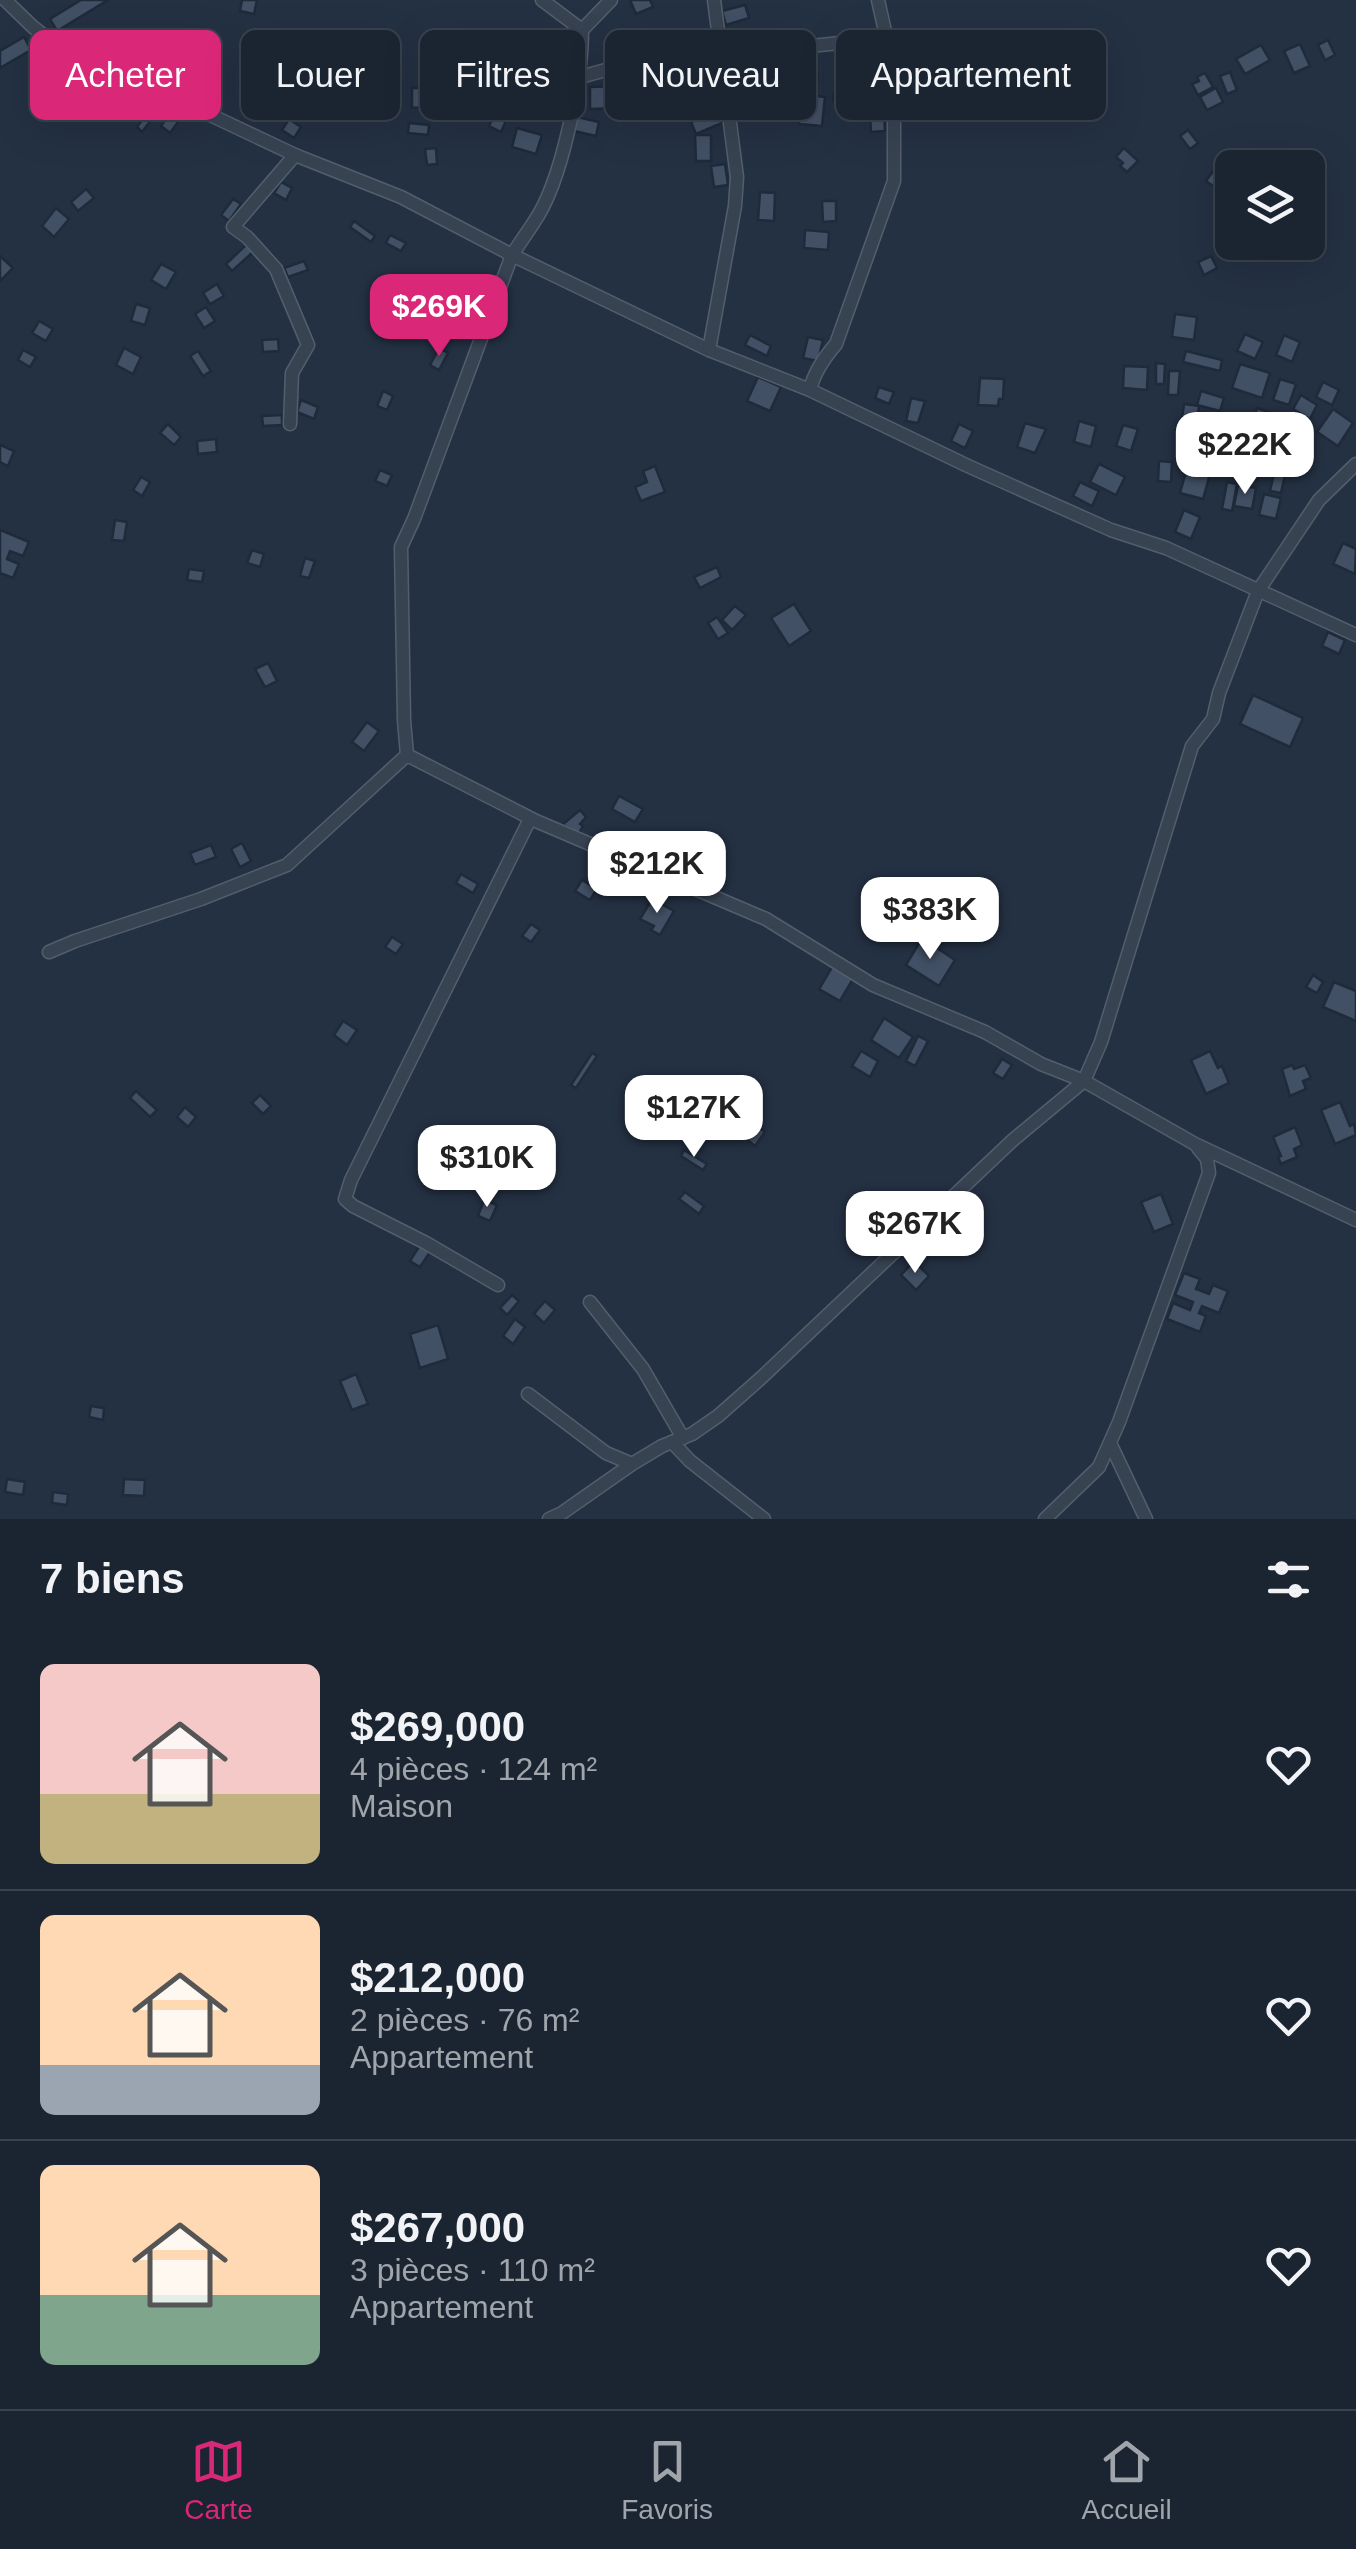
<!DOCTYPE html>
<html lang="fr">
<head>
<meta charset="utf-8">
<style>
  body { margin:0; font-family:Helvetica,sans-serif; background:#28313e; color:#f1f3f6; height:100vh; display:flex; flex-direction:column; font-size:38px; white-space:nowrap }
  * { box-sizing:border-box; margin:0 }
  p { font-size:32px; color:#a0a5ac }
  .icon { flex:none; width:55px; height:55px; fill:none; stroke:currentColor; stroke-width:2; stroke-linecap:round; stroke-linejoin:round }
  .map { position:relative; height:1519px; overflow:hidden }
  .drawer { display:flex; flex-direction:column; background:#1b2532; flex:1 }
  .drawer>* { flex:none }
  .banner { position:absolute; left:30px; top:30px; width:1298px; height:90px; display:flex; gap:20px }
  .buttons { position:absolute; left:1215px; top:150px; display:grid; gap:20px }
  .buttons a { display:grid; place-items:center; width:110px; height:110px; border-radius:15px; background:#1b2532; box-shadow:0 10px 40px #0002,0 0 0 2px #39424d; font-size:50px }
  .price { position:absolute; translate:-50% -85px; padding:0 22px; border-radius:20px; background:#fff; color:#222; font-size:32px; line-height:65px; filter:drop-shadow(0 2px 5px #0008) }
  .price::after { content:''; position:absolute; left:50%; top:60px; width:30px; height:22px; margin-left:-15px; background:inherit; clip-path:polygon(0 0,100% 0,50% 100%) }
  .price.current { background:#db2777; color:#fff }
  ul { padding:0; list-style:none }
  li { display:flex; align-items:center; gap:30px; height:250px; padding:0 40px }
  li+li { border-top:2px solid #39424d }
  li span { display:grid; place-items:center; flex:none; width:280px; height:200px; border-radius:15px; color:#555 }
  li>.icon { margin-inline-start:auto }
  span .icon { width:120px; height:120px; fill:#fffc; stroke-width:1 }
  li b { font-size:42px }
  h2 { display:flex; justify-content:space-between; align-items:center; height:120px; padding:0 40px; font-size:42px }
  .tag { padding:0 35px; border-radius:15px; background:#1b2532; box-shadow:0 10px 40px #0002,0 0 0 2px #39424d; font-size:35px; line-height:90px }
  .tag.current { background:#db2777; color:#fff }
  .tabs { display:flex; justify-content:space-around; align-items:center; height:140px; border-top:2px solid #39424d; background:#1b2532; font-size:28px; color:#a0a5ac }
  .tabs a { display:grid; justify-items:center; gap:5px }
  .tabs .current { color:#db2777 }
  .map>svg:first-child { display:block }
</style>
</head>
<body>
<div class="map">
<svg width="1356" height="1519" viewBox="0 0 1356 1519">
  <rect width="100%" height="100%" fill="#243143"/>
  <g fill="#425065" stroke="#1f2a3a" stroke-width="2.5">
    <polygon points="81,0 108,0 57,31 50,19"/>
    <polygon points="242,0 257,0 254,14 240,11"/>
    <polygon points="630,0 650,0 653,7 636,14"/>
    <polygon points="745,5 749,18 726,25 722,11"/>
    <polygon points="943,31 949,50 931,55 925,36"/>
    <polygon points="549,34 565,41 552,71 536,64"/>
    <polygon points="24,37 31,50 0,68 0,51"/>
    <polygon points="516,40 535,50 524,72 505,63"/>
    <polygon points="1328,40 1335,55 1325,60 1318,45"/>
    <polygon points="103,43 112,51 103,63 93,55"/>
    <polygon points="1300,44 1310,66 1294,73 1284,51"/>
    <polygon points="1261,45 1270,60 1245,74 1236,59"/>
    <polygon points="924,61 930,85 905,90 899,66"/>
    <polygon points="159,63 189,74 183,92 153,81"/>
    <polygon points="816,63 818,81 802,82 801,64"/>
    <polygon points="1230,72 1237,90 1227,94 1220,76"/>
    <polygon points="1205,73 1213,87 1198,95 1192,84 1199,81 1197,77"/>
    <polygon points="754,76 755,86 737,87 736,77"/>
    <polygon points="675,83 680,98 669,101 664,87"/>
    <polygon points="619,86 620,108 590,109 590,87"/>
    <polygon points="412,88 424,88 424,107 412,108"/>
    <polygon points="1216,88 1223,102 1207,110 1200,97"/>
    <polygon points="522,90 538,95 534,108 518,103"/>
    <polygon points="834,92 852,93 851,102 833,101"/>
    <polygon points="802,94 825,97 822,126 799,124"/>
    <polygon points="698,95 702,104 687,110 683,100"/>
    <polygon points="155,102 161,107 142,132 137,127"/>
    <polygon points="497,108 509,114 501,132 489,126"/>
    <polygon points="172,111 181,118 170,133 161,126"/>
    <polygon points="717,111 722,123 696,134 691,122"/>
    <polygon points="884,113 885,131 871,132 870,114"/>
    <polygon points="577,117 599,122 596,136 574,131"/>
    <polygon points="289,119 301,127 294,138 282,130"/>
    <polygon points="409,123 429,125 428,135 408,133"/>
    <polygon points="517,128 542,135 536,154 512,147"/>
    <polygon points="1188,130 1198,143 1190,149 1180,136"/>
    <polygon points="695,135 711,135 711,161 696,161"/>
    <polygon points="436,148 437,164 427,165 425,149"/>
    <polygon points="1124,148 1138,161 1127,172 1120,166 1123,163 1116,157"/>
    <polygon points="725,164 728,185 714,187 711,166"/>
    <polygon points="1214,170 1223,176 1216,188 1206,181"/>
    <polygon points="281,182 292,188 286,200 274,193"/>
    <polygon points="86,189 94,198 78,211 71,202"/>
    <polygon points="760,192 775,193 774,221 758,220"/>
    <polygon points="233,199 241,204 229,221 221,215"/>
    <polygon points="822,201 836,201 836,221 823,222"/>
    <polygon points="56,208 69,219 54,237 42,226"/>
    <polygon points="354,221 375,236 371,242 350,227"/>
    <polygon points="805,230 829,232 828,250 804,248"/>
    <polygon points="390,235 406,243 401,251 386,243"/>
    <polygon points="246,245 253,252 232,271 226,264"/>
    <polygon points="0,256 13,268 0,281"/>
    <polygon points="1211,256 1217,268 1204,275 1198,262"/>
    <polygon points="304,261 308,270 288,277 284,268"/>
    <polygon points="161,264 176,272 166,289 151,280"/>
    <polygon points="217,284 224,296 210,304 203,293"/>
    <polygon points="136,304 150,308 145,325 131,321"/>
    <polygon points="206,307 215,321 204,328 195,314"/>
    <polygon points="1175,314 1197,317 1194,340 1172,337"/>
    <polygon points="39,321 53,329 46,341 32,333"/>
    <polygon points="1245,334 1263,342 1255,359 1237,351"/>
    <polygon points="750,335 771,346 767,356 745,345"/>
    <polygon points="1284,335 1300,342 1292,362 1276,355"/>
    <polygon points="808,337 823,340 818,361 803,358"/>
    <polygon points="278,339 279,351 263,352 262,340"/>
    <polygon points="124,348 141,357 133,374 116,365"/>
    <polygon points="439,348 448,353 439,370 430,365"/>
    <polygon points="23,350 36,357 30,367 18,360"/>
    <polygon points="198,351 211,371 203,376 190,356"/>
    <polygon points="1186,351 1222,360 1220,371 1183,362"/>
    <polygon points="1156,363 1165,364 1164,384 1156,384"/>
    <polygon points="1240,364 1270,373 1262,398 1232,388"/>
    <polygon points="1124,366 1148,367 1147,390 1123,388"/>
    <polygon points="1169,371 1180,371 1178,395 1168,395"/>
    <polygon points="758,377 781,387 770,411 747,401"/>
    <polygon points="980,378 1004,379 1003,399 999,399 998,406 978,405"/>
    <polygon points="1280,379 1296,384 1289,405 1273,400"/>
    <polygon points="1323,382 1339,390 1332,405 1316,397"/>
    <polygon points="879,387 894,392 889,404 875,398"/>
    <polygon points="383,391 393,396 387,410 377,406"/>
    <polygon points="1201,391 1224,398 1220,411 1197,405"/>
    <polygon points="1301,395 1317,405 1310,419 1293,409"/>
    <polygon points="911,398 925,401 918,423 906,421"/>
    <polygon points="301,400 318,407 314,419 297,412"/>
    <polygon points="1184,404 1199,406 1198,413 1206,414 1205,423 1197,422 1197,427 1181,425"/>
    <polygon points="1257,408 1274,414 1267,435 1250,429"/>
    <polygon points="1333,409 1353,423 1338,446 1317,432"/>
    <polygon points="1279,413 1290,416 1287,431 1275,428"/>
    <polygon points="282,415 282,425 263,426 262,416"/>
    <polygon points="1079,421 1096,426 1091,447 1074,442"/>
    <polygon points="1025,423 1046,429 1035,453 1017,447"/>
    <polygon points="168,424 181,437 174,445 160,433"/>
    <polygon points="959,424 973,431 965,448 951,441"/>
    <polygon points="1123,425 1138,429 1131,451 1116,446"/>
    <polygon points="1216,425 1228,425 1228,467 1215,466"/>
    <polygon points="1274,429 1303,439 1295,462 1266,453"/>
    <polygon points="216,439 217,452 198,454 197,441"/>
    <polygon points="0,445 14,451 8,466 0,462"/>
    <polygon points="1242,452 1264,459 1257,480 1236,475"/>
    <polygon points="1159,461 1172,462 1171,482 1158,481"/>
    <polygon points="1099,464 1125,477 1116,495 1090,482"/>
    <polygon points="655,466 665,492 641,501 635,487 647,482 643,471"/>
    <polygon points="1187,468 1210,474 1203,499 1180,493"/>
    <polygon points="380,470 392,475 387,486 375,481"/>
    <polygon points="1274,473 1285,475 1281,493 1270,491"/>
    <polygon points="141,477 150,482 142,496 133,490"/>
    <polygon points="1080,482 1099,491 1092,506 1073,496"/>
    <polygon points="1227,482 1237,484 1232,511 1222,509"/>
    <polygon points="1238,485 1256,488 1252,509 1234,506"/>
    <polygon points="1264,494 1281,498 1276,519 1259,515"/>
    <polygon points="1184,510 1200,517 1191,539 1175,532"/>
    <polygon points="115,520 127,522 124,541 112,540"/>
    <polygon points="0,530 29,542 23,556 10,551 7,559 19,564 13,578 0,573"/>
    <polygon points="1343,543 1356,549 1355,574 1333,564"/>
    <polygon points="252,550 264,554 260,567 247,563"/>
    <polygon points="305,558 315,561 309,578 300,576"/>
    <polygon points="717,567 721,577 700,588 694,577"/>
    <polygon points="189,569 204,571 202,582 187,580"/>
    <polygon points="794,604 811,631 789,646 771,618"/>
    <polygon points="735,606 746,615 732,630 722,620"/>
    <polygon points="717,617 728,633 718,639 708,623"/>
    <polygon points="1328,632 1345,640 1339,654 1322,646"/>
    <polygon points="268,663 277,681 265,687 255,669"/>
    <polygon points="1253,695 1303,718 1290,747 1240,724"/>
    <polygon points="367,722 379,731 364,751 352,742"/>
    <polygon points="619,796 643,809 635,822 612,809"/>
    <polygon points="580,810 586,817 580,824 583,826 579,833 562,825"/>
    <polygon points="242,843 251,861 240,867 231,849"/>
    <polygon points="211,845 216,857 195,865 190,853"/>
    <polygon points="461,874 478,884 473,893 456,883"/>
    <polygon points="582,880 597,889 590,900 575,891"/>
    <polygon points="652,899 674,911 660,935 651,930 654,926 640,919"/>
    <polygon points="531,924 540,930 531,942 522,936"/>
    <polygon points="392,937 403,944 396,954 385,947"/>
    <polygon points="922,938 955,960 939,986 906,965"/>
    <polygon points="832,967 853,979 840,1001 819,989"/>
    <polygon points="1313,975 1323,982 1317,993 1306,987"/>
    <polygon points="1334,982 1356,991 1356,1021 1323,1007"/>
    <polygon points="884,1018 913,1037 899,1058 871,1040"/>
    <polygon points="343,1021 357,1030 347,1045 334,1035"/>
    <polygon points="918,1036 928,1041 915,1066 906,1061"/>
    <polygon points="861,1051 878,1061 870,1077 852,1066"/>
    <polygon points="1210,1051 1218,1068 1222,1066 1229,1083 1206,1094 1191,1060"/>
    <polygon points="592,1053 597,1056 576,1088 571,1085"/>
    <polygon points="1002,1059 1012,1065 1003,1079 993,1073"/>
    <polygon points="1292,1065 1294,1069 1305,1065 1311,1078 1303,1081 1306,1089 1290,1096 1282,1069"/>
    <polygon points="136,1091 157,1110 150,1117 130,1098"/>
    <polygon points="260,1095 271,1106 263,1114 252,1103"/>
    <polygon points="1340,1102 1350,1126 1354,1124 1356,1135 1335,1144 1321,1110"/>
    <polygon points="185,1107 196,1117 188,1127 177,1117"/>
    <polygon points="756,1125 765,1132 755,1146 746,1139"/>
    <polygon points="1295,1127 1302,1145 1294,1149 1297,1157 1281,1164 1278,1157 1281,1156 1273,1137"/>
    <polygon points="684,1150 707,1164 703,1170 681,1156"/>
    <polygon points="685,1192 704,1206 699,1214 679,1199"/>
    <polygon points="1161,1194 1173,1224 1154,1232 1141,1202"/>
    <polygon points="484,1200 497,1205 490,1221 478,1216"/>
    <polygon points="420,1245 430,1252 420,1267 410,1261"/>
    <polygon points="914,1261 929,1276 916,1290 901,1275"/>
    <polygon points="1184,1273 1200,1279 1196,1289 1209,1294 1213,1285 1228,1291 1219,1313 1202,1306 1199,1313 1206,1316 1200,1332 1167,1319 1173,1303 1190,1310 1193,1302 1175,1295"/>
    <polygon points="512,1295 519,1301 507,1315 500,1308"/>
    <polygon points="545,1301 555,1310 544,1323 534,1314"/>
    <polygon points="515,1319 525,1327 513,1344 503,1336"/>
    <polygon points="438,1325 448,1359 420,1368 410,1334"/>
    <polygon points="356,1374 368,1404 352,1410 340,1381"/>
    <polygon points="91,1406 104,1408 103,1420 89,1417"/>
    <polygon points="7,1479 25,1482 23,1495 5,1492"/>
    <polygon points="124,1479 145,1480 144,1496 123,1495"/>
    <polygon points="53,1492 68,1494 67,1505 52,1503"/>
  </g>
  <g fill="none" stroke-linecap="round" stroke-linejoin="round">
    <defs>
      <g id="minor">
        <polyline points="5,0 33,27 84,67 185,103 295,155 401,197 512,255 709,350 810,390 968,466 1111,530 1166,548 1356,635"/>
        <polyline points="542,0 582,30 611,0"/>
        <polyline points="723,55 888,38"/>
        <polyline points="577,78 620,66 651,63 720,41"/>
        <polyline points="709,350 735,206 737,177 714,0"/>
        <path d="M810 390C814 372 824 358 836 344L894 181V72L878 0"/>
        <polyline points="290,424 292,373 308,345 276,269 247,237 233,227 295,155"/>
        <path d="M407 755 404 720 401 547 414 519 512 255C519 244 527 233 534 222 562 182 582 80 582 30"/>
        <polyline points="49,952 75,941 201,899 287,865 407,755 536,821 766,919 873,985 985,1032 1041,1064 1084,1081 1195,1144 1356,1220"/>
        <polyline points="498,1285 426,1243 353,1206 345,1199 351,1180 530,819"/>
        <polyline points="590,1302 643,1369 683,1438"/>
        <polyline points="528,1394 606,1453 632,1464"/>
        <polyline points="672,1442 690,1461 764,1519"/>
        <polyline points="1110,1443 1146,1519"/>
        <polyline points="549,1519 562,1513 632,1464 662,1446 692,1434 718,1416 760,1379 1013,1140 1084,1081 1101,1042 1192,746 1213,719 1219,693 1258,591 1319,500 1356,464"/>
        <polyline points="1045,1519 1099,1467 1119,1422 1209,1173 1207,1159 1198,1148"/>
      </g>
    </defs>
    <use href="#minor" stroke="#535e6d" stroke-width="15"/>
    <use href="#minor" stroke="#384352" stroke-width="12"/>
  </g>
</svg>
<div class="buttons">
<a><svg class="icon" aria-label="layers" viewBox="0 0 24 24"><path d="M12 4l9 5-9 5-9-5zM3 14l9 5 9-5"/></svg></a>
</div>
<b class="price current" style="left:439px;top:359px">$269K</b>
<b class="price" style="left:1245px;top:497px">$222K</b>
<b class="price" style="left:657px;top:916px">$212K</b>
<b class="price" style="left:930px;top:962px">$383K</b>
<b class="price" style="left:694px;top:1160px">$127K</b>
<b class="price" style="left:487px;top:1210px">$310K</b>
<b class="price" style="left:915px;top:1276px">$267K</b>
<div class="banner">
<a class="tag current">Acheter</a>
<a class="tag">Louer</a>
<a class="tag">Filtres</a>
<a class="tag">Nouveau</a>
<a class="tag">Appartement</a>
</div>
</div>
<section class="drawer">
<h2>7 biens<svg class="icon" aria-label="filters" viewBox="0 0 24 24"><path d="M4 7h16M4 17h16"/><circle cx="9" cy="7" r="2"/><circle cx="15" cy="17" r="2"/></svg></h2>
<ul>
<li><span style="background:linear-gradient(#f6c9c9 65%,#c2b280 0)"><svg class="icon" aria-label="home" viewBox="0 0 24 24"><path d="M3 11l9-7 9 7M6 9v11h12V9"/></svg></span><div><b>$269,000</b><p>4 pièces · 124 m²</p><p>Maison</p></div><svg class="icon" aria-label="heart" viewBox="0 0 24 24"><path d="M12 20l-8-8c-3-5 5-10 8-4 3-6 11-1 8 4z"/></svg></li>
<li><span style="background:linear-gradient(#ffd9b3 75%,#9aa5b1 0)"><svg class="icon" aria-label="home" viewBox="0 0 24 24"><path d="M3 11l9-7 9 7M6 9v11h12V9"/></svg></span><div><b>$212,000</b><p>2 pièces · 76 m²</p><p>Appartement</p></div><svg class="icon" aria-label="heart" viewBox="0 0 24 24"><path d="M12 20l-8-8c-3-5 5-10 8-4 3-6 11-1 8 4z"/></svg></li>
<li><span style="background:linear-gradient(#ffd9b3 65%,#7fa58c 0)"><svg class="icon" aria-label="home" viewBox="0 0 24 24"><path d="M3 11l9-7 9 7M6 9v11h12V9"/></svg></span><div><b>$267,000</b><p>3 pièces · 110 m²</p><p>Appartement</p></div><svg class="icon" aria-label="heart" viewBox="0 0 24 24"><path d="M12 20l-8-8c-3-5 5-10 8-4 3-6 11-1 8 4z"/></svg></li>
</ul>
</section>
<nav class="tabs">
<a class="current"><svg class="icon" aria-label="map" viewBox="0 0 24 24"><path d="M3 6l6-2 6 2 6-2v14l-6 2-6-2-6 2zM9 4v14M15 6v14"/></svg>Carte</a>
<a><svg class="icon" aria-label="saved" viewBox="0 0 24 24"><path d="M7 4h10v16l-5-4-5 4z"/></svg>Favoris</a>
<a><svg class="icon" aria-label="home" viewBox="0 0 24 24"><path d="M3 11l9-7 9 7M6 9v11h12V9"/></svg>Accueil</a>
</nav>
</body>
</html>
